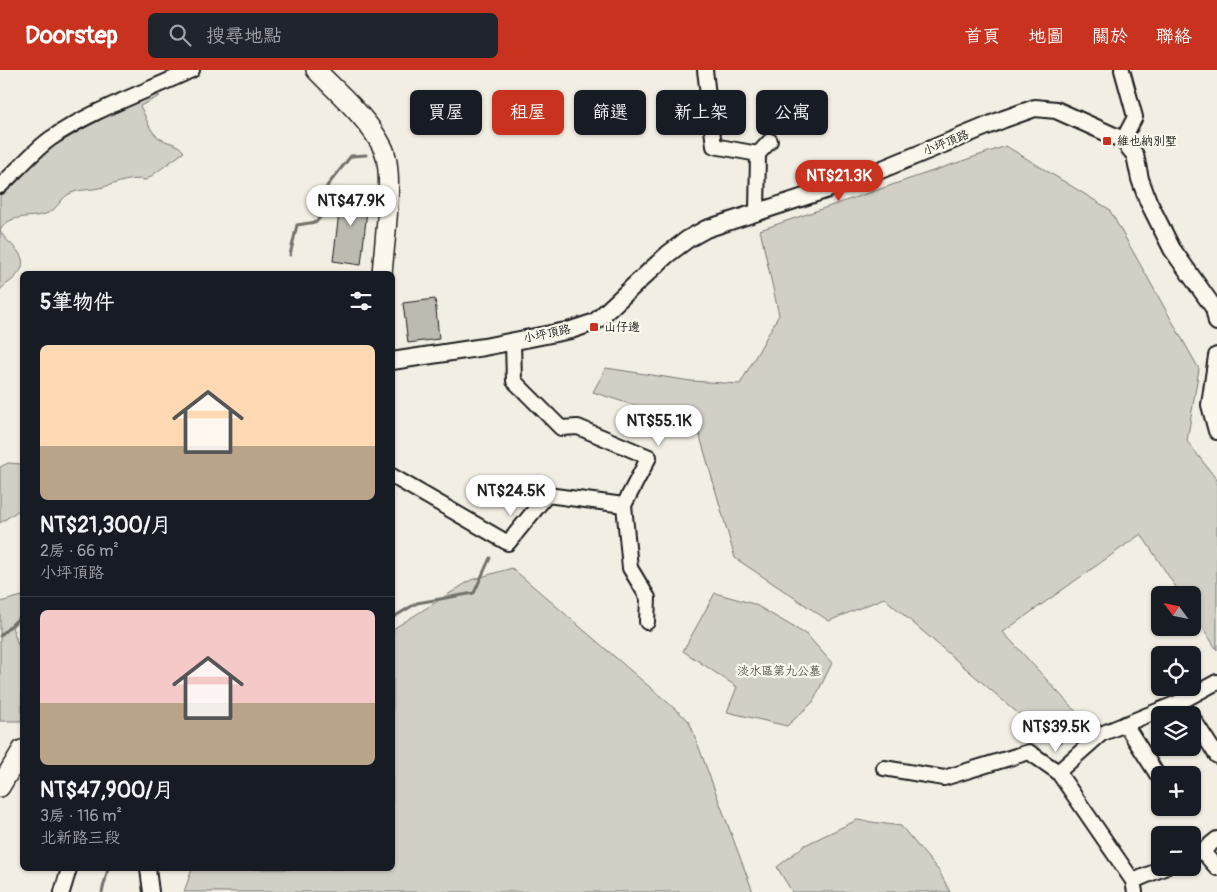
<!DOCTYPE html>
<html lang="zh-TW">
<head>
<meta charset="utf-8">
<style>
  body { margin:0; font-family:Pangolin,"LXGW WenKai TC",sans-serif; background:#20242c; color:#f1f3f6; height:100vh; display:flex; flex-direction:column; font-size:19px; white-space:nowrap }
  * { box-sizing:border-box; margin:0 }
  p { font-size:16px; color:#9ea1a6 }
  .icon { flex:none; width:28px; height:28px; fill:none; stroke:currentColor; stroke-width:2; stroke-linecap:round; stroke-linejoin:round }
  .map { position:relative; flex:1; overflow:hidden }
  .side { position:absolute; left:20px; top:201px; width:375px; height:600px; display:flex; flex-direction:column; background:#171b24; border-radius:8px; box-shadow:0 1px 4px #0004 }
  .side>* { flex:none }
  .hud { position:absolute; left:410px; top:20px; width:475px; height:45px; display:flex; gap:10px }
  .needle { width:32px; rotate:303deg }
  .buttons { position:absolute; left:1151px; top:516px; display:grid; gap:10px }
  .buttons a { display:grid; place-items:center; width:50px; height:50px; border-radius:8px; background:#171b24; box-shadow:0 1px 4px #0004; font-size:25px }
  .price { position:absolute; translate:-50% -42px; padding:0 11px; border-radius:18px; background:#fff; color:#222; font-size:16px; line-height:32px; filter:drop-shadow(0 1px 2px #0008) }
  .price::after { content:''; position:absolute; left:50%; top:30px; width:15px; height:11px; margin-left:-8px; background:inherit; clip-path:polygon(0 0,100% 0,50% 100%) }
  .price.current { background:#c8321e; color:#fff }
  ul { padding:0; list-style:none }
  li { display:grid; align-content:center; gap:10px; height:265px; padding:0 20px }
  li+li { border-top:1px solid #363941 }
  li span { display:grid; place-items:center; height:155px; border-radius:8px; color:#555 }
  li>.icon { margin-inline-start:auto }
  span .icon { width:90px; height:90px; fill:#fffc; stroke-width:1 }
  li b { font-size:21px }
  h2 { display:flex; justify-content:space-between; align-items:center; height:60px; padding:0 20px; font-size:21px }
  .chip { padding:0 18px; border-radius:8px; background:#171b24; box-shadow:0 1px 4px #0004; font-size:18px; line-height:45px }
  .chip.current { background:#c8321e; color:#fff }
  header { display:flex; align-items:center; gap:30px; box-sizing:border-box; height:70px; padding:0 25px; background:#c8321e; color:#fff }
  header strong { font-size:24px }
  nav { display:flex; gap:28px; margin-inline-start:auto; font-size:18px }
  .search { width:350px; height:45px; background:#20242c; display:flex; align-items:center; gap:12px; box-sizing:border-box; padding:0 18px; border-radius:8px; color:#9ea1a6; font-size:19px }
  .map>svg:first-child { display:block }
</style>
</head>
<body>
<header>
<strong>Doorstep</strong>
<div class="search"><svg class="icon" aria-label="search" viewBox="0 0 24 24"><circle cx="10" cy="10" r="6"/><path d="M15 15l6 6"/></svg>搜尋地點</div>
<nav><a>首頁</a><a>地圖</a><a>關於</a><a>聯絡</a></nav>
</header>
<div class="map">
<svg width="1217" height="822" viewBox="0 0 1217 822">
  <rect width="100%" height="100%" fill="#f2eee4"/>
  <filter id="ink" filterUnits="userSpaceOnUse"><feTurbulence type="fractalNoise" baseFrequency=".02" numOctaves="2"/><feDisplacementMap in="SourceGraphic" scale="10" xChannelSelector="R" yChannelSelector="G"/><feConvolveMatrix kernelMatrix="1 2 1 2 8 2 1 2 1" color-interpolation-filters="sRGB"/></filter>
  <g filter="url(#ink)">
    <g fill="#d2cfc6" stroke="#777671">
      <path d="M151 25 160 26 140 36C146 46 149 61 158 67 167 74 176 71 184 82L146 110C127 106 111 117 93 119 85 120 78 120 71 123 61 127 57 140 48 143 32 150 9 142 0 161 7 174 33 186 18 204 13 211 5 214 0 220V126L54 76 117 39Z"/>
      <polygon points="1006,76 1109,139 1199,299 1187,371 1217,410 1217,580 1193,543 1192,525 1181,525 1141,464 1003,562 1089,656 1056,676 884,528 829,551 735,488 697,356 593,322 606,298 691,311 740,314 779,245 760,160"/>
      <polygon points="8,393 22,394 22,438 0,453 0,397"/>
      <polygon points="512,498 689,651 753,822 184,822 192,799 392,799 393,559 471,510"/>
      <polygon points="715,523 754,534 807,565 832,593 813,632 787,656 727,642 737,617 683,581"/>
      <polygon points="22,526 22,548 12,557 22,586 22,651 0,651 0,532"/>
      <polygon points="857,750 901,756 939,801 950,822 792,822 777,797 805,775"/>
    </g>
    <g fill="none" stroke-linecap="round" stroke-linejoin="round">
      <g stroke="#716f6b" stroke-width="3">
        <polyline points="290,185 297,155 316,152 324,143 327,116 351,86 366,85"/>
        <polyline points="285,204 285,203"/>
        <polyline points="392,548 417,533 474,523 490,488"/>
        <polyline points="0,566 22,545"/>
        <polyline points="102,822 108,799"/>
      </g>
    </g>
    <g fill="#bdbab1" stroke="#1c1c1c">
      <polygon points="342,119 369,122 361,195 333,191"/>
      <polygon points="435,229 439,269 408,273 403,233"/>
    </g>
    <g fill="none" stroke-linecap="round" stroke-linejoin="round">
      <defs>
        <g id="minor">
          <polyline points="705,0 714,76 758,84"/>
          <polyline points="1122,0 1135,47 1123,70"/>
          <path d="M0 116C17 101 32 82 50 69 93 39 146 22 192 0"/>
          <polyline points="757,142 758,84 770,71"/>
          <polyline points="513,272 514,311 561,358 578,357 649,387 624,435 630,498 648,528 647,552"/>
          <polyline points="392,406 508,473 547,425 624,435"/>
          <polyline points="1192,647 1217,686"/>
          <polyline points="1125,654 1160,709"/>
          <polyline points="884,698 944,708 1029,682 1058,702 1101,664 1182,631 1217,612"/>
          <polyline points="1058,702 1133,811 1135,822"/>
          <polyline points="1202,781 1217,798"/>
          <polyline points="1192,785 1202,781 1217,769"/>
          <polyline points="148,799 151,822"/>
          <polyline points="1133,811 1164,798"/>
          <polyline points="62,822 69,799"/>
        </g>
        <g id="tertiary">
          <polyline points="1217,286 1210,335 1217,361"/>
          <polyline points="392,291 484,277 571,260 595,252 668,184 688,169 706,159 856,110 1004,49 1035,38 1056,40 1123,70 1135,85 1140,109 1148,131 1172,179 1214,238 1217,252"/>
        </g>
        <g id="secondary">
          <path d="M316 0C339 24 368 48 383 78 395 102 384 175 382 204"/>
          <polyline points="0,717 22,680"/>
        </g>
      </defs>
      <use href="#minor" stroke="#1c1c1c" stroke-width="18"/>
      <use href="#tertiary" stroke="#1c1c1c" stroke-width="20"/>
      <use href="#secondary" stroke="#1c1c1c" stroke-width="22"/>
      <use href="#minor" stroke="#fbf7ec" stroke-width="14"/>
      <use href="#tertiary" stroke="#fbf7ec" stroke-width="16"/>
      <use href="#secondary" stroke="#fbf7ec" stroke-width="19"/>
    </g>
  </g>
  <g fill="#c8321e" stroke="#fbf7ec" stroke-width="2">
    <rect x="1102" y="66" width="10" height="10" rx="2.5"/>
    <rect x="589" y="252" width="10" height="10" rx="2.5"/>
  </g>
  <g text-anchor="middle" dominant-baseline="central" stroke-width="4.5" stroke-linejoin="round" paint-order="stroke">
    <g font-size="12" fill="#1c1c1c" stroke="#fbf7ec" text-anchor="start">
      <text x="1117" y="71">維也納別墅</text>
      <text x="604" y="257">山仔邊</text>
    </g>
    <g font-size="12" fill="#1c1c1c" stroke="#fbf7ec">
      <text transform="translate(946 73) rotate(-22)">小坪頂路</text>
      <text transform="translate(547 264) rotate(-12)">小坪頂路</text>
    </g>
    <g font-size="12" fill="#53524f" stroke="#fbf7ec">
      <text x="779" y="601">淡水區第九公墓</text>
    </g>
  </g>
</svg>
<div class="buttons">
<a><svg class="needle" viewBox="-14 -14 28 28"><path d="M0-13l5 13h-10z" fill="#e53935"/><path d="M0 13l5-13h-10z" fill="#9ea1a6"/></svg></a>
<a><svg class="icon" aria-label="locate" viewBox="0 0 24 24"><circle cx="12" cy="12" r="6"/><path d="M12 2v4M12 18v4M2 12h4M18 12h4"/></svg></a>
<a><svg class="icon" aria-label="layers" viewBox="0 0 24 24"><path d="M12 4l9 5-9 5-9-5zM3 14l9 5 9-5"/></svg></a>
<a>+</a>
<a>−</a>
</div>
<b class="price current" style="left:839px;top:132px">NT$21.3K</b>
<b class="price" style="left:351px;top:157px">NT$47.9K</b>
<b class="price" style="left:659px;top:377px">NT$55.1K</b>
<b class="price" style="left:511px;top:447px">NT$24.5K</b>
<b class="price" style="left:1056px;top:683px">NT$39.5K</b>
<div class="hud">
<a class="chip">買屋</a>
<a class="chip current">租屋</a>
<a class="chip">篩選</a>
<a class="chip">新上架</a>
<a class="chip">公寓</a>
</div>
<section class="side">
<h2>5筆物件<svg class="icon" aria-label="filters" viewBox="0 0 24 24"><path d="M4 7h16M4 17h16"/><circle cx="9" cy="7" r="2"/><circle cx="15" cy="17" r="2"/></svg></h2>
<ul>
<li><span style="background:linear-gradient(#ffd9b3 65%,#b9a48a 0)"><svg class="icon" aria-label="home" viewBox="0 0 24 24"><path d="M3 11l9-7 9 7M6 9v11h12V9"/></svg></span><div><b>NT$21,300/月</b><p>2房 · 66 m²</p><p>小坪頂路</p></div></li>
<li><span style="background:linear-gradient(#f6c9c9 60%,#b9a48a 0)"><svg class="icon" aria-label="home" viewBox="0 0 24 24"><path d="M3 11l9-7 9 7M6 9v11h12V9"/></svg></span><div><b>NT$47,900/月</b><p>3房 · 116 m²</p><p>北新路三段</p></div></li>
</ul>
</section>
</div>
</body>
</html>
